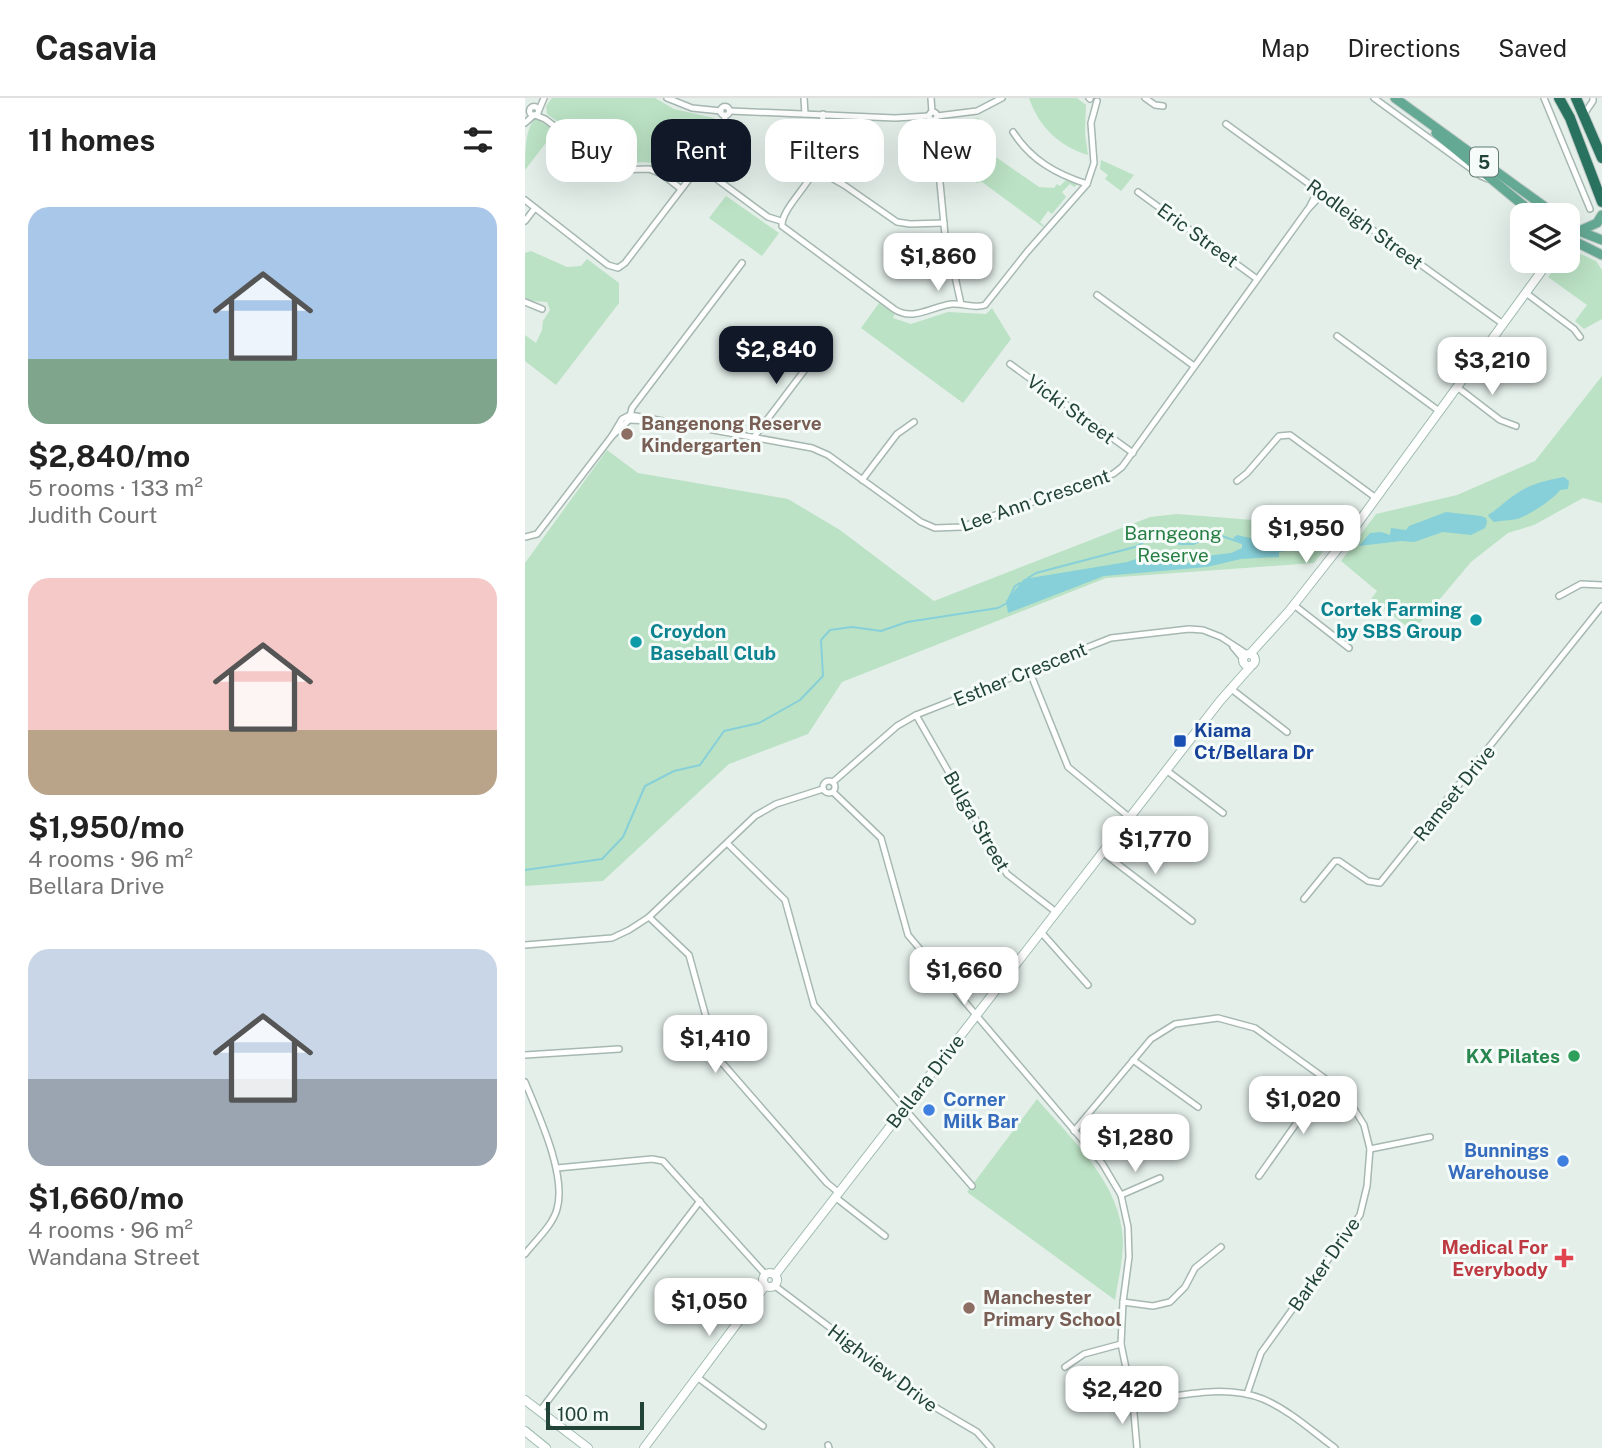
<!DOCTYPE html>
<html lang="en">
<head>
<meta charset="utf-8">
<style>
  body { margin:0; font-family:"Public Sans",sans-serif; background:#f6f6f6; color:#222; height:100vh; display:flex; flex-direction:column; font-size:26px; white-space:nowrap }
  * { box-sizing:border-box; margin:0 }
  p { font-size:23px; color:#767676 }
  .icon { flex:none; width:38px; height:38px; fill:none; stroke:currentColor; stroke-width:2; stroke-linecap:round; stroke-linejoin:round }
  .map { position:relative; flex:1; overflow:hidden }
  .sheet { display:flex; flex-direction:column; background:#fff; width:525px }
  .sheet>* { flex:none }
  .guide { position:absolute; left:21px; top:21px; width:665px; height:63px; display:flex; gap:14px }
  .fabs { position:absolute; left:985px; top:105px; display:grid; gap:14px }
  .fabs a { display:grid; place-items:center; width:70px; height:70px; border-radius:14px; background:#fff; box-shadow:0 7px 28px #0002; font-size:35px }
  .scale { position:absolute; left:21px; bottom:18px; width:98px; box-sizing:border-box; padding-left:7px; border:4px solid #214338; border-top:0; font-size:19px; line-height:24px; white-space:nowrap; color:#214338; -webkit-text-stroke:5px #f5fbf8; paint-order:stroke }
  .price { position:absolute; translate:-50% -60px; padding:0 16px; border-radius:14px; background:#fff; color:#222; font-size:23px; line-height:46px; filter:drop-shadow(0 2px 4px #0008) }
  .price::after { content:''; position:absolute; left:50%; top:42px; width:21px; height:16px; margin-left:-10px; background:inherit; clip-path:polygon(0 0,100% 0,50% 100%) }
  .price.selected { background:#111827; color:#fff }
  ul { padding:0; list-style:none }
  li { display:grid; align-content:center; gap:14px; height:371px; padding:0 28px }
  li span { display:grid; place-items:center; height:217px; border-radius:21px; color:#555 }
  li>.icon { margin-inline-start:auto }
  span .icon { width:126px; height:126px; fill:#fffc; stroke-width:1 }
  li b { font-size:30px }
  h2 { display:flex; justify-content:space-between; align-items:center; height:84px; padding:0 28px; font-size:30px }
  .pill { padding:0 24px; border-radius:21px; background:#fff; box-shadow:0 7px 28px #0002; font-size:24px; line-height:63px }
  .pill.selected { background:#111827; color:#fff }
  header { display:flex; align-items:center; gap:42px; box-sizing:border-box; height:98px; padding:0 35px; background:#fff; border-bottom:2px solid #e0e0e0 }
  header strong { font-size:33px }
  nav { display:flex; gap:38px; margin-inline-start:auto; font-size:24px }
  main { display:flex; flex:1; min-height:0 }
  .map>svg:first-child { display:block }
</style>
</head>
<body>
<header>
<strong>Casavia</strong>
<nav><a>Map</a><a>Directions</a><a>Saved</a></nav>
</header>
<main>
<section class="sheet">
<h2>11 homes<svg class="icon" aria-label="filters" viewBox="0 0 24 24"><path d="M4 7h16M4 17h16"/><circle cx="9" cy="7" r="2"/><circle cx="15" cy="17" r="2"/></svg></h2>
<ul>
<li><span style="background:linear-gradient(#a9c7e8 70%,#7fa58c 0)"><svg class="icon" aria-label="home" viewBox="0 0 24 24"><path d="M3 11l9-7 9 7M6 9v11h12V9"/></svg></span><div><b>$2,840/mo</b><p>5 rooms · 133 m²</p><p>Judith Court</p></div></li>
<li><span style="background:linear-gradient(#f6c9c9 70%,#b9a48a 0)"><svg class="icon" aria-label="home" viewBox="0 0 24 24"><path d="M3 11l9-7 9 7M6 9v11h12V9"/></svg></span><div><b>$1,950/mo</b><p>4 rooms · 96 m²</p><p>Bellara Drive</p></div></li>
<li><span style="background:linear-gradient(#c9d6e8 60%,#9aa5b1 0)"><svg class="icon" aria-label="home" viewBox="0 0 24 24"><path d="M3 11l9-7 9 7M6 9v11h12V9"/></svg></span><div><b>$1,660/mo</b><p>4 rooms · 96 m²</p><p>Wandana Street</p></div></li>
</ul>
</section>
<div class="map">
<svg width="1077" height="1350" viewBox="0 0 1077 1350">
  <rect width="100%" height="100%" fill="#e4efea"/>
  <g fill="#bbe2c4">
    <path d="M27 0H130L149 11 189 20 192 25 182 44 156 78C146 79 140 69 130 66 114 61 98 69 83 60L22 16 21 8Z"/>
    <path d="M504 0H552L561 7 560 36 563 57C534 48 514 29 504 0Z"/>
    <path d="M11 20 30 33 0 72C0 56 0 28 11 20Z"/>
    <polygon points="454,20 468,57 514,89 529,90 532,86 535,88 541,82 553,86 549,89 545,86 537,94 541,99 527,116 523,113 515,124 519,128 518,129 457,84 451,85 446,50 415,54 421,52 419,38 413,37 419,25 422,24 423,32 427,32 427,24"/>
    <polygon points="576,62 609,77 596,93 580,81 583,77 575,71"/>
    <polygon points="201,98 254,135 237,158 184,120"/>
    <polygon points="1045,151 1071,163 1077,172 1077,221 1059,231 1050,223 1062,207 1023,179 1036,163 1043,163"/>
    <polygon points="6,153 42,169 56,168 62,161 94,185 94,205 31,287 0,263 0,237 11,245 17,232 18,223 25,212 22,204 5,203 0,200 0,155"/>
    <polygon points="354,205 370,216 368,220 386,226 423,214 461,216 467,210 486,241 438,305 336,230"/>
    <polygon points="1077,278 1077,405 1058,400 1009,427 983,435 946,464 888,533 846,501 852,493 816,463 851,416 932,397 1010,363"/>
    <polygon points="82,352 113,375 263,401 315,432 409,503 625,419 652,416 753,424 826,418 789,465 581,480 317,584 283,636 204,666 78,783 0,788 0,465"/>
    <path d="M512 1001C547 1042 596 1085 598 1143 598 1163 593 1182 590 1202L442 1094Z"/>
  </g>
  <g fill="#87d0d9">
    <path d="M1039 379 1044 383 1043 391 1035 392C1029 401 1003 418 992 421 984 423 977 422 969 424L964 419 963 417C973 411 981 402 991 396 1005 386 1022 382 1039 379Z"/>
    <polygon points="921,414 956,418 961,420 962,424 960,430 946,437 918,434 889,444 876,443 834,448 845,435 856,434 865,437 866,430 881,432 884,428"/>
    <polygon points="812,432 797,451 784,450 754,454 754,459 716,461 682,469 579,478 483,515 481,503 499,481 602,464 617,459 631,462 644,461 660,466 680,458 706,455 717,450 717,445 708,440 712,437 747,445 758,444 780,433"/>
  </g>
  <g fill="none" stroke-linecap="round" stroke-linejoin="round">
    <g stroke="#87d0d9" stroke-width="2">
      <polyline points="503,480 511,475 610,449 619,444 642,441 655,446 668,446 691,436 717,445"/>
      <polyline points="484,500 490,488 495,485"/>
      <polyline points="0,772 77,761 98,739 120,688 149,673 175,667 199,633 234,625 275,602 298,578 296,542 305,532 327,529 356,533 382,524 473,510 482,505"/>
    </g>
    <defs>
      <g id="street">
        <polyline points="142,0 167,10 196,13"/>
        <polyline points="279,0 280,16"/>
        <polyline points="406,0 407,14"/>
        <polyline points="564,0 565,1"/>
        <polyline points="620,0 630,7 638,8"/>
        <polyline points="849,0 956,78 963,81"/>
        <polyline points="1019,0 1065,111"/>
        <circle cx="200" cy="13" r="4.5"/>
        <circle cx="9" cy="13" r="4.5"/>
        <polyline points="14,12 19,0"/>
        <polyline points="205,13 370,20 404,18"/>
        <circle cx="408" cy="18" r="4"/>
        <path d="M298 16C297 36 295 58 287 76 280 91 256 113 257 128L369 211C388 224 407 208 427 206 439 205 449 211 460 207L502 154 562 86 569 65 566 25 572 3"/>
        <polyline points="1059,16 1068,3 1068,0"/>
        <polyline points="10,17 20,21 88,72 124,71 137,76 156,91"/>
        <polyline points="412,18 452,13 477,0"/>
        <polyline points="409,22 422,158 429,174 436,206"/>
        <polyline points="0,25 9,17"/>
        <polyline points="701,26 978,226"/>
        <path d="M488 34C506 62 531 76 562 86"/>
        <polyline points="174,68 243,119 256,123"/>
        <polyline points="289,70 319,87 372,124 385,126 419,125"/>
        <polyline points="613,94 732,181"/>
        <polyline points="0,102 83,167 93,170 100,165 194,42 199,31 200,17"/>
        <polyline points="785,108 793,92"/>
        <polyline points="0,123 10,110"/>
        <polyline points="1001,195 1049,231 1055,239"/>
        <polyline points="572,197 669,268"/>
        <polyline points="0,204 17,211"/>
        <polyline points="812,238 914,313"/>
        <polyline points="485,266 608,355"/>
        <polyline points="932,289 975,322 991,328"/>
        <polyline points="104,322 126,323"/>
        <polyline points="87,338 97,321 105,317 287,350 303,357 396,424 410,430 436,429 588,376 597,369 783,111 798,95"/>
        <polyline points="229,339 294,253"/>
        <polyline points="337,382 372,336 389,324"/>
        <polyline points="712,383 722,375 754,338 765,337 851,400"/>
        <polyline points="0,439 12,436 87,338 104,322 107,310 217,165"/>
        <polyline points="1034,498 1056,486 1077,487"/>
        <polyline points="769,507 824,550"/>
        <polyline points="708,549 718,561"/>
        <polyline points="504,572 543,669 604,719"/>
        <polyline points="705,590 762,634"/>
        <polyline points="391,617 482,776 531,814"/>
        <polyline points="641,672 698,715"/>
        <circle cx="304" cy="689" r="6"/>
        <polyline points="308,684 372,628 391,617 586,540 664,531 678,532 696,539 722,556"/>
        <polyline points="308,694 356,740 383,837 577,1065 596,1097 603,1129 604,1159 598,1204 596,1246 608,1304 612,1350"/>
        <polyline points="203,746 260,802 289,907 447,1088"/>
        <polyline points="577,754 667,823"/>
        <polyline points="779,801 810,763 814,763 843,783 855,785 1077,508"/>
        <polyline points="124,819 164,857 192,959 302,1085 313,1094"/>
        <polyline points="516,834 563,887"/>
        <polyline points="0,847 87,840 104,832 124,819 230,718 251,706 298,691"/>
        <polyline points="0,957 94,951"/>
        <polyline points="608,962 673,1009"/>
        <path d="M0 984C13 1016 42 1077 32 1111 28 1127 10 1143 0 1156"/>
        <polyline points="549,1033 626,941 650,926 693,920 730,930 802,982 823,1001 839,1027 845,1051 842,1088 835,1117 736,1255 722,1296"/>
        <polyline points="845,1051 905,1039"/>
        <polyline points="32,1070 127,1061 138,1063 240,1176"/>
        <polyline points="734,1078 802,982"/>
        <polyline points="596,1097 635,1080"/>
        <polyline points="310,1099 360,1138"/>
        <polyline points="250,1188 413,1311 452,1334 466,1350"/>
        <polyline points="598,1204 628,1208 645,1204 660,1189 670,1170 696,1149"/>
        <polyline points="540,1269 559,1256 596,1246"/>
        <polyline points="172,1279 238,1328"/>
        <path d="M608 1304C650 1299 698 1285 738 1301 764 1312 787 1333 810 1350"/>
        <polyline points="15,1313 175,1103"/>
        <polyline points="303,1347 304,1350"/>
      </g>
      <g id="secondary">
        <circle cx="724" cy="562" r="6"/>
        <polyline points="725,556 764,513 830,429 1024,163"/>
        <circle cx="245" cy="1182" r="7"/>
        <polyline points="250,1177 695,603 726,568"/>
        <polyline points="0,1302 63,1350"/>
        <polyline points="0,1333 21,1350"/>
        <polyline points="119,1350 240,1188"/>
      </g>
      <g id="primary">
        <polyline points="870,0 1031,117"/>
        <polyline points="911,35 1010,117"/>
        <polyline points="1043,126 1054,133 1077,142"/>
        <polyline points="1054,133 1072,125 1077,117"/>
        <polyline points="1043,140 1077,157"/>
      </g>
      <g id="highway">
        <polyline points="1034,0 1045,20 1077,104"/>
        <polyline points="1051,0 1077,60"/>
      </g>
    </defs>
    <use href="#street" stroke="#a6b8b1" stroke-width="8"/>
    <use href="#secondary" stroke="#a1bcb1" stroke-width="10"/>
    <use href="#primary" stroke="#c1cac7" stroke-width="11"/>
    <use href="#highway" stroke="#c1cac7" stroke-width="12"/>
    <use href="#street" stroke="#fff" stroke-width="5"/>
    <use href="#secondary" stroke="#fff" stroke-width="8"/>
    <use href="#primary" stroke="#64a994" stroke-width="9"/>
    <use href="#highway" stroke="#2a7260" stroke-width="10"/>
  </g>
  <g fill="#8d6e63" stroke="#f5fbf8" stroke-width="2.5">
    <circle cx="102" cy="336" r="7"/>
    <circle cx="444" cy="1210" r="7"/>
  </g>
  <g fill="#0f9aa8" stroke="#f5fbf8" stroke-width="2.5">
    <circle cx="951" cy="522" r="7"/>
    <circle cx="111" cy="544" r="7"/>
  </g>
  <rect fill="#1a4fb4" stroke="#f5fbf8" stroke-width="2.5" x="648" y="636" width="14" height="14" rx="3.5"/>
  <circle fill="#2e9e5b" stroke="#f5fbf8" stroke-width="2.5" cx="1049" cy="958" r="7"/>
  <g fill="#3f7fe0" stroke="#f5fbf8" stroke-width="2.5">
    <circle cx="404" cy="1012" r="7"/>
    <circle cx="1038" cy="1063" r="7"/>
  </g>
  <path fill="#e0444e" stroke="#f5fbf8" stroke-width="2.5" d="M1035.5 1149.5h7v7h7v7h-7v7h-7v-7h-7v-7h7z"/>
  <g text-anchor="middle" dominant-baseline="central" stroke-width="6" stroke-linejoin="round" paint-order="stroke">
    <rect fill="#f5fbf8" stroke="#617a72" stroke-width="2" x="945" y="49.5" width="28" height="29" rx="5"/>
    <g font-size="18" font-weight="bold" fill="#214338">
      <text x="959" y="64">5</text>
    </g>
    <g font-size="19" fill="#214338" stroke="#f5fbf8">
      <text transform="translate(840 126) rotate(36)">Rodleigh Street</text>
      <text transform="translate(673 137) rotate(36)">Eric Street</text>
      <text transform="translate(546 311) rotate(36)">Vicki Street</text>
      <text transform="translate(510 402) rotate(-19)">Lee Ann Crescent</text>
      <text transform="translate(495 576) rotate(-22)">Esther Crescent</text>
      <text transform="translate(929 695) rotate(-51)">Ramset Drive</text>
      <text transform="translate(452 723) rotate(60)">Bulga Street</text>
      <text transform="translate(400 983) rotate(-52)">Bellara Drive</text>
      <text transform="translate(799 1166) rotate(-55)">Barker Drive</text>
      <text transform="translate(358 1270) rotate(37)">Highview Drive</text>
    </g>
    <g font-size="19" font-weight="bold" fill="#785e54" stroke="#f5fbf8" text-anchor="start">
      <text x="116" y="325">Bangenong Reserve<tspan x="116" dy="22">Kindergarten</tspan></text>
      <text x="458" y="1199">Manchester<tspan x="458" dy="22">Primary School</tspan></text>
    </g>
    <g font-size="19" fill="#277e44" stroke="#f5fbf8">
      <text x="648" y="435">Barngeong<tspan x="648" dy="22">Reserve</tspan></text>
    </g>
    <g font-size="19" font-weight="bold" fill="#0d838f" stroke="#f5fbf8" text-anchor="end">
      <text x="937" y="511">Cortek Farming<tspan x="937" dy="22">by SBS Group</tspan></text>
      <text x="125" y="533" text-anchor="start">Croydon<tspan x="125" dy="22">Baseball Club</tspan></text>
    </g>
    <g font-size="19" font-weight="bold" fill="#164399" stroke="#f5fbf8" text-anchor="start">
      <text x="669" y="632">Kiama<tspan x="669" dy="22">Ct/Bellara Dr</tspan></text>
    </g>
    <g font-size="19" font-weight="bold" fill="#27864d" stroke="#f5fbf8" text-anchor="end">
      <text x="1035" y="958">KX Pilates</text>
    </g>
    <g font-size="19" font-weight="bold" fill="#366cbe" stroke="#f5fbf8" text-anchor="start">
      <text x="418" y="1001">Corner<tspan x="418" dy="22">Milk Bar</tspan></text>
      <text x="1024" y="1052" text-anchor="end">Bunnings<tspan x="1024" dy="22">Warehouse</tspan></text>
    </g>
    <g font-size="19" font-weight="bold" fill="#be3a42" stroke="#f5fbf8" text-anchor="end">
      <text x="1023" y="1149">Medical For<tspan x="1023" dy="22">Everybody</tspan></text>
    </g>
  </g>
</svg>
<div class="fabs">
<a><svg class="icon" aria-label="layers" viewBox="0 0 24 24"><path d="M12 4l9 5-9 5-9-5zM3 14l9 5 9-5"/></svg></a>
</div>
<div class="scale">100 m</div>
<b class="price" style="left:413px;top:195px">$1,860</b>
<b class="price selected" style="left:251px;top:288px">$2,840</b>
<b class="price" style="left:967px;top:299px">$3,210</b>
<b class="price" style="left:781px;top:467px">$1,950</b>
<b class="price" style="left:630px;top:778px">$1,770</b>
<b class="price" style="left:439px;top:909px">$1,660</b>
<b class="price" style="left:190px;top:977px">$1,410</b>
<b class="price" style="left:778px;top:1038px">$1,020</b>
<b class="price" style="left:610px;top:1076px">$1,280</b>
<b class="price" style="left:184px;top:1240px">$1,050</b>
<b class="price" style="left:597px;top:1328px">$2,420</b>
<div class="guide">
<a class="pill">Buy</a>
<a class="pill selected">Rent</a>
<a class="pill">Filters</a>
<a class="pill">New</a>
</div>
</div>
</main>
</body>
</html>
